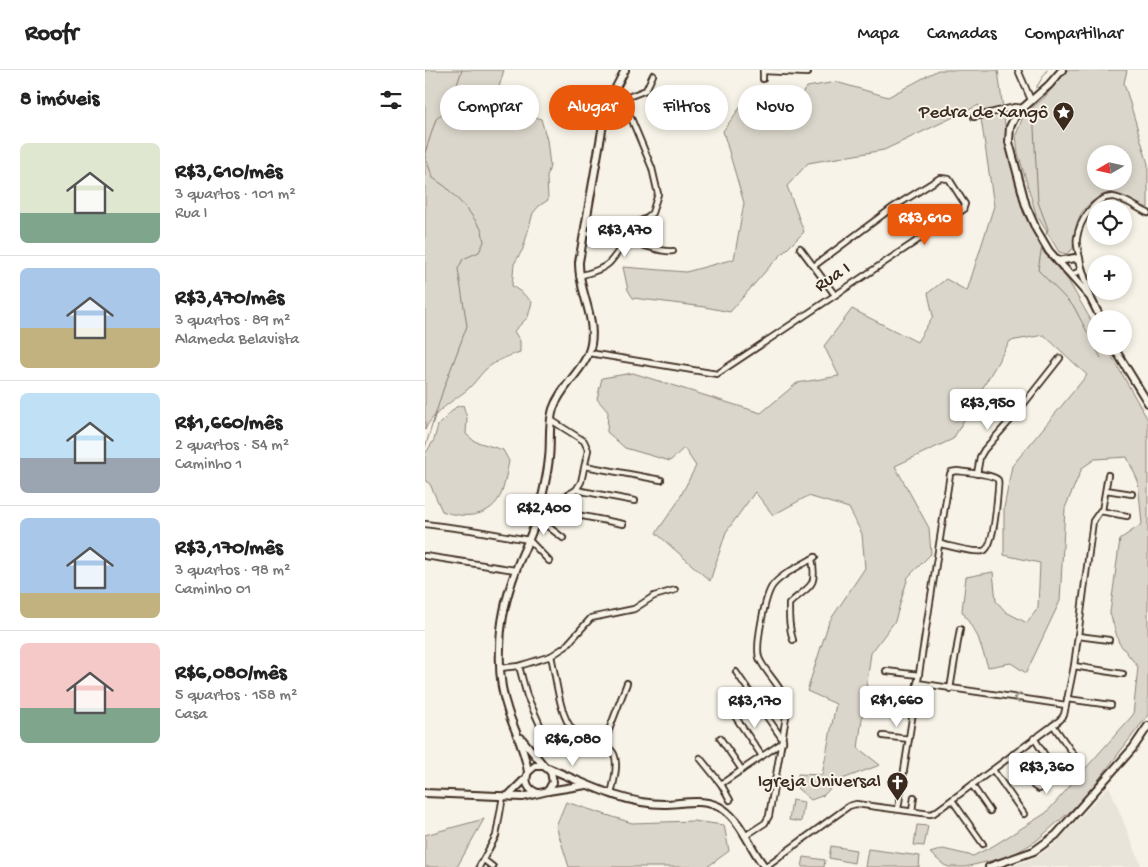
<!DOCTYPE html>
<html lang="pt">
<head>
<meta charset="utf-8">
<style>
  body { margin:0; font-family:"Gochi Hand",sans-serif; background:#f6f6f6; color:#222; height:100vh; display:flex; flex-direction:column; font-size:19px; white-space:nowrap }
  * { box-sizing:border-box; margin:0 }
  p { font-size:16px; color:#767676 }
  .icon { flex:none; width:28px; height:28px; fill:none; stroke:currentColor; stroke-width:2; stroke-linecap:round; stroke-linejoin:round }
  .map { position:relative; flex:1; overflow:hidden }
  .sheet { display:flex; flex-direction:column; background:#fff; width:425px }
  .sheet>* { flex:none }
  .guide { position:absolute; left:15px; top:15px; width:475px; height:45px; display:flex; gap:10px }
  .needle { width:32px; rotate:261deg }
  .controls { position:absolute; left:662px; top:75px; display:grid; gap:10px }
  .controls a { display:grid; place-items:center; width:45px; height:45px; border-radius:50%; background:#fff; box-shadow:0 2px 8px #0003; font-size:25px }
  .price { position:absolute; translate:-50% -42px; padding:0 11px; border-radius:5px; background:#fff; color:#222; font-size:16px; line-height:32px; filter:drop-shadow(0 1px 2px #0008) }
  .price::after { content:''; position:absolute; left:50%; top:30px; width:15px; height:11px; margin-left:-8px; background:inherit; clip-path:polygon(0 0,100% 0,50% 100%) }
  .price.on { background:#ea580c; color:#fff }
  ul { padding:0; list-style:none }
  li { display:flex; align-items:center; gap:15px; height:125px; padding:0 20px }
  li+li { border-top:1px solid #e0e0e0 }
  li span { display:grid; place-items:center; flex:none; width:140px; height:100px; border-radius:8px; color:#555 }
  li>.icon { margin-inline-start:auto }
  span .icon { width:60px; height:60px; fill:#fffc; stroke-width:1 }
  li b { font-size:21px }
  h2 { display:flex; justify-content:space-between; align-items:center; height:60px; padding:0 20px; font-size:21px }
  .chip { padding:0 18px; border-radius:22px; background:#fff; box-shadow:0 2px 8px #0003; font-size:18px; line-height:45px }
  .chip.on { background:#ea580c; color:#fff }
  header { display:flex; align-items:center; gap:30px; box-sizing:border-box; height:70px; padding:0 25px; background:#fff; border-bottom:1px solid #e0e0e0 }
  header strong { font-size:24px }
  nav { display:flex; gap:28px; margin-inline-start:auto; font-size:18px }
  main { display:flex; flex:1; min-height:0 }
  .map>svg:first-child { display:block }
</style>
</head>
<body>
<header>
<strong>Roofr</strong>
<nav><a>Mapa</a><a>Camadas</a><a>Compartilhar</a></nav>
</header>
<main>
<section class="sheet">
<h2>8 imóveis<svg class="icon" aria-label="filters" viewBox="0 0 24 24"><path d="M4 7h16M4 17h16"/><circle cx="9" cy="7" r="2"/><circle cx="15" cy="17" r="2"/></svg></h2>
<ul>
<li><span style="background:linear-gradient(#dfe7d0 70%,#7fa58c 0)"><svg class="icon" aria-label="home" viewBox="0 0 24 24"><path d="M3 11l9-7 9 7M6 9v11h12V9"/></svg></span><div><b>R$3,610/mês</b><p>3 quartos · 101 m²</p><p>Rua I</p></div></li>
<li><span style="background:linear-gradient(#a9c7e8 60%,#c2b280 0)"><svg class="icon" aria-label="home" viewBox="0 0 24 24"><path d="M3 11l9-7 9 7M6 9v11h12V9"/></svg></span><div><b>R$3,470/mês</b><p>3 quartos · 89 m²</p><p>Alameda Belavista</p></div></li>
<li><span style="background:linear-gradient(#bfe0f5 65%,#9aa5b1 0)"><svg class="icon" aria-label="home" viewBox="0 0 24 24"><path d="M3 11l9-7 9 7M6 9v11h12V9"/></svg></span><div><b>R$1,660/mês</b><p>2 quartos · 54 m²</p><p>Caminho 1</p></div></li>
<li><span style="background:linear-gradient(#a9c7e8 75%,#c2b280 0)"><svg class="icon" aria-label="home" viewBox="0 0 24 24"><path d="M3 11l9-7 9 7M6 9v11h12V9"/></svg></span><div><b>R$3,170/mês</b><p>3 quartos · 98 m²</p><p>Caminho 01</p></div></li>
<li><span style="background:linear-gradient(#f6c9c9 65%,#7fa58c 0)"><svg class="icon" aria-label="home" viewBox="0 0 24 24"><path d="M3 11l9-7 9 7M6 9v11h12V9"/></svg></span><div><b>R$6,080/mês</b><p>5 quartos · 158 m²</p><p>Casa</p></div></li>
</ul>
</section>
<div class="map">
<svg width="723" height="797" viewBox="0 0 723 797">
  <rect width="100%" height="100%" fill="#f7f3e8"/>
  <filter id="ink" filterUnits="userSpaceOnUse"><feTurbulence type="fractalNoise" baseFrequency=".02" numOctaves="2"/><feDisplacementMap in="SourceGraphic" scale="10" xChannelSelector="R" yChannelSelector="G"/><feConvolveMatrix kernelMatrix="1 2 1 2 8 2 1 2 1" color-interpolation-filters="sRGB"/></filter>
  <g filter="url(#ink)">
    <polygon fill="#e9e4d9" points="684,716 717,797 585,797 613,786 630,774"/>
    <g fill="#dbd6cb" stroke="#8b8074" fill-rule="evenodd">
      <path d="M0 0H79L74 17 81 35 116 49 122 70 125 96 122 107 123 130 114 136 108 143 98 179 89 194 87 216 96 222 107 232 103 247 89 261 95 271V282C83 286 70 291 60 300 54 306 49 314 42 320 29 330 6 344 0 360Z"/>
      <polygon points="513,0 573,0 582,71 598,142 619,183 643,210 671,259 671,276 681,276 723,350 723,645 658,730 611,771 586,786 540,797 524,797 519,795 505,783 518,779 548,786 568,776 621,743 708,645 713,597 694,573 685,543 695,469 717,454 713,411 702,387 670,389 657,398 640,438 635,531 601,603 586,593 563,597 553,567 537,541 541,507 568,502 571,531 581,542 602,553 613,538 615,493 579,485 579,438 587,396 662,305 619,265 585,271 528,369 470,396 504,458 506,484 483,507 470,551 446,583 433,678 455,695 412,711 399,725 386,730 372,718 373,704 397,705 411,634 382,621 404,552 440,498 437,464 424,438 383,426 348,445 330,422 301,462 285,511 231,463 252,433 271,396 259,378 245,391 200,378 182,362 183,342 172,329 177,308 208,303 336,343 372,313 414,306 399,276 427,239 492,272 508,246 503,223 521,209 542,221 569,136 554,35 459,80 383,93 362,116 379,162 345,196 305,242 280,237 208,228 203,220 198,197 261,202 309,189 319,133 298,61 322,28 335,29 358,47 382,17 411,12 463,27"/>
      <path d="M642 0H702L699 13 723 94V138L685 122C655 135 650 148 648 179L641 184 634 182 611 144 593 83 591 65 599 44 619 28ZM671 84H699V111H671Z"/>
      <polygon points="255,21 295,24 294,44 254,41"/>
      <path d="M38 335 42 348 41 364 49 371 78 380 84 391C82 401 80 413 77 422 67 448 39 449 17 441L5 414 0 410V384L9 370 13 355 31 337Z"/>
      <polygon points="367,730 379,732 376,752 364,750"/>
      <polygon points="141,732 207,753 268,751 299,755 304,781 282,797 144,797 131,756"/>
      <polygon points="59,749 32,797 0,797 0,765"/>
      <polygon points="492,755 503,756 499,776 489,775"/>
      <polygon points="406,776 431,780 429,793 404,788"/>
      <polygon points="443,779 495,786 494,797 440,797"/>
      <polygon points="379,787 400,790 399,797 377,797"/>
    </g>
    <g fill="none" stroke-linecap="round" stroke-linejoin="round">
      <g stroke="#84786c" stroke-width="1">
        <polyline points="611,18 622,0"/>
        <polyline points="608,39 613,132 623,159 621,165"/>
        <polyline points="0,83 11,49 24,38 37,0"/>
        <polyline points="0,86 8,108 21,117 43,140 57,160 59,172 54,182 38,189 33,199 42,256 18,320 0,378"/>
        <polyline points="617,176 613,200 649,237 676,288"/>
      </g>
      <defs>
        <g id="street">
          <polyline points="593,0 606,30"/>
          <polyline points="338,1 383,3"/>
          <polyline points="338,9 338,0"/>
          <polyline points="198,29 221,20 228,5"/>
          <polyline points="549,47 590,37 598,38"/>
          <polyline points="159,164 209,154 220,149 227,143 233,124 227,98 198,29 190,20"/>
          <polyline points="375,178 410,225"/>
          <path d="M646 205 655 201 656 198C657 188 650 178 652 168 654 152 670 126 688 127 699 128 712 138 723 143"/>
          <path d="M154 206C163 203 175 201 183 194 191 187 194 175 206 174 221 173 233 183 248 181"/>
          <polyline points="164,283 292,304 538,140 540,134 538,131 524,109 515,108 467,138 389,196"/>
          <polyline points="160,396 236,410"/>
          <polyline points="552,404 555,387 559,380 590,345 635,288"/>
          <polyline points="151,420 210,431"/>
          <polyline points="681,420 707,424"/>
          <polyline points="133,432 147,444 198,454"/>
          <polyline points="114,441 151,420 156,412 163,380 159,371 126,350"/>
          <polyline points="677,441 683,405"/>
          <polyline points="112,448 138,468"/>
          <polyline points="0,454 46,460 104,470 124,491"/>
          <polyline points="0,486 90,500"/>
          <polyline points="653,566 684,570"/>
          <path d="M368 570C364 558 364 547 364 534 383 515 393 520 387 489"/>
          <path d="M126 586C131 605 134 646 148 660 187 680 199 673 186 724"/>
          <polyline points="94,596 102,626 124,675"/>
          <polyline points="649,596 698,604"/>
          <polyline points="75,598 94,596 126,586 140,577 166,548 209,539 229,526 250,520"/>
          <polyline points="461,601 494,605"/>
          <polyline points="311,602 358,670"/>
          <polyline points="492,613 641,635"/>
          <polyline points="525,619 535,559"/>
          <polyline points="642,629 686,635"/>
          <polyline points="453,633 489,637"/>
          <polyline points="307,642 337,686"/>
          <polyline points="628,655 651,688"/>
          <polyline points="458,666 484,669"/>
          <polyline points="295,668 317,700"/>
          <polyline points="179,673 202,613"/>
          <polyline points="588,684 609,716 614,719 629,705 630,701 609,668"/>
          <polyline points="275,688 296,714 305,730"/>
          <polyline points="568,700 599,744"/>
          <polyline points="296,714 358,672"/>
          <polyline points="547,715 565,741"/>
          <polyline points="527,730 558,774"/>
          <path d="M473 739 525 404 526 402 532 401C539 402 569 404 573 410 574 413 573 416 573 419 572 430 569 479 558 481 547 483 526 476 515 474"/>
          <polyline points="487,741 489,727"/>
          <path d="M320 766 340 753 344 746 362 641C361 619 344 608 335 590 329 579 340 525 348 515 358 503 377 495 390 487"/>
          <polyline points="59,790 68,797"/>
          <polyline points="54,797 71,766 78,726"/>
          <polyline points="340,797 424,736 431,734 505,744 509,743 635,650 639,645 649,596 668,451 675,441 702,446"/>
        </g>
        <g id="secondary">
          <polyline points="637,0 624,15 598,38 590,47 585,57 584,72 601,136 611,159 624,181 665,227 676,249"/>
          <polyline points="633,191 650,188 654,191 664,223"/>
          <polyline points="688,276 723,333"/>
          <polyline points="96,668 119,696"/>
          <path d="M123 698C160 713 198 734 239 734 258 734 280 727 298 739 318 753 325 779 340 797"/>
          <path d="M103 702C100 680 90 662 83 641 76 621 74 599 75 578 75 552 82 524 91 500 97 482 107 466 112 447 117 428 122 408 124 388 126 372 123 355 128 339 136 315 162 298 166 274 171 246 153 220 154 192L180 43 186 27 200 0"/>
          <polyline points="0,723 98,727 123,721 161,715"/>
          <path d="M113 723C103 720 99 712 103 702L110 696H119L126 702 128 712 123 721"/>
          <polyline points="83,726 101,708"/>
          <polyline points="564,797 609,781 631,765 708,678 723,656"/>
        </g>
      </defs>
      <use href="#street" stroke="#3b2a1e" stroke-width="8"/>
      <use href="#secondary" stroke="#3b2a1e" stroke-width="10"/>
      <use href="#street" stroke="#f7f3e8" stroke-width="4.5"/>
      <use href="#secondary" stroke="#f7f3e8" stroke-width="6"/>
    </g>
    <defs><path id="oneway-chevron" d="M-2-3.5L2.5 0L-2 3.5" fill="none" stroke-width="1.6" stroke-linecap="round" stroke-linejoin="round" transform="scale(1.25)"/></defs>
    <use stroke="#998e83" href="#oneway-chevron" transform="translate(592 628) rotate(-172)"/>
  </g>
  <defs>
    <symbol id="sight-pin" viewBox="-11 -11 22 30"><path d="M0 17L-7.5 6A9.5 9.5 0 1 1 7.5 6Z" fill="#3b2a1e" stroke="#f7f3e8"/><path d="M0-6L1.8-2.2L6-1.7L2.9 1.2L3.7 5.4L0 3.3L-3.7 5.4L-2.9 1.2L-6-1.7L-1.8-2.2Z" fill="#fff"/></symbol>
    <symbol id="church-pin" viewBox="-11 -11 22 30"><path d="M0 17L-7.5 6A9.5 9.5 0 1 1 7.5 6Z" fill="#3b2a1e" stroke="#f7f3e8"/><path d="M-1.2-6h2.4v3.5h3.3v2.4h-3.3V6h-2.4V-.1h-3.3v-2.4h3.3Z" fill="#fff"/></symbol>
  </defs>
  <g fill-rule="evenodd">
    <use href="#sight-pin" x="626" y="30" width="25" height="34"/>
    <use href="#church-pin" x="460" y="700" width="25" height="34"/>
  </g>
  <g text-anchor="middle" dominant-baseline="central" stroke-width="4" stroke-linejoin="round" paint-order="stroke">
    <g font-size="19" fill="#3b2a1e" stroke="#f7f3e8" text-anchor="end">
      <text x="623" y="43">Pedra de Xangô</text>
      <text x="456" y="712">Igreja Universal</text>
    </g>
    <g font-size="19" fill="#3b2a1e" stroke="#f7f3e8">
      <text transform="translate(408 208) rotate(-34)">Rua I</text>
    </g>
  </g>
</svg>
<div class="controls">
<a><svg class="needle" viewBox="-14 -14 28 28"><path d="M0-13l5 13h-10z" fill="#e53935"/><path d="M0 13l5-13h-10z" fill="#767676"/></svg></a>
<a><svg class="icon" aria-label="locate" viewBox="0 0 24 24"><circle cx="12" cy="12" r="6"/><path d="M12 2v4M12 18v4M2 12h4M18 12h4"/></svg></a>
<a>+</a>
<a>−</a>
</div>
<b class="price on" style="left:500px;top:176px">R$3,610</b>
<b class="price" style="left:200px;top:188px">R$3,470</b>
<b class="price" style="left:563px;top:361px">R$3,950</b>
<b class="price" style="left:119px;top:466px">R$2,400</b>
<b class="price" style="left:472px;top:658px">R$1,660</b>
<b class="price" style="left:330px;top:659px">R$3,170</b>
<b class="price" style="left:148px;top:697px">R$6,080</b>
<b class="price" style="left:622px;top:725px">R$3,360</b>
<div class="guide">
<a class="chip">Comprar</a>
<a class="chip on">Alugar</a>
<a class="chip">Filtros</a>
<a class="chip">Novo</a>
</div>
</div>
</main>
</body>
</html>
